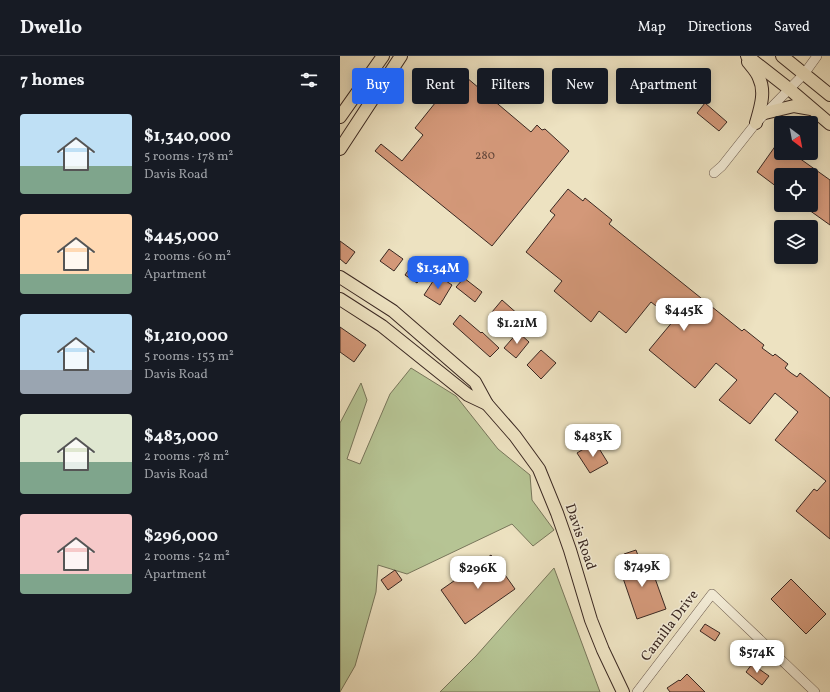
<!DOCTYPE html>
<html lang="en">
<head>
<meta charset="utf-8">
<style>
  body { margin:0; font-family:Vollkorn,serif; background:#242831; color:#f1f3f6; height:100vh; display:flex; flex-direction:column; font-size:15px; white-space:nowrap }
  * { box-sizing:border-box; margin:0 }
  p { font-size:13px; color:#9ea1a6 }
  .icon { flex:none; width:22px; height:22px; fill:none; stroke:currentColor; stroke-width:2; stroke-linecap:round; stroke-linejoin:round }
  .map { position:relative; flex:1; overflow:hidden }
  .drawer { display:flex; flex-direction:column; background:#171b24; width:340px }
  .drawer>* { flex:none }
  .hud { position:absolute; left:12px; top:12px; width:380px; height:36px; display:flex; gap:8px }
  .needle { width:26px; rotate:148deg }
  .buttons { position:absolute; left:434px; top:60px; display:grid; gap:8px }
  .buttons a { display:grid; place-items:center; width:44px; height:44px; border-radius:4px; background:#171b24; box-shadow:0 2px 10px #0003; font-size:20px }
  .price { position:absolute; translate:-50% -34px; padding:0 9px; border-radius:8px; background:#fff; color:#222; font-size:13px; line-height:26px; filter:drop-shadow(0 1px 2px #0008) }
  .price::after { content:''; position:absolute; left:50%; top:24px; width:12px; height:9px; margin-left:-6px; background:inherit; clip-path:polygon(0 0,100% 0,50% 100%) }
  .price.current { background:#2563eb; color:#fff }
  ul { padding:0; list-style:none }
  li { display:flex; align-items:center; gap:12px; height:100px; padding:0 20px }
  li span { display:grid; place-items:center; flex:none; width:112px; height:80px; border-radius:4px; color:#555 }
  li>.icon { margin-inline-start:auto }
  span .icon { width:48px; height:48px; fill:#fffc; stroke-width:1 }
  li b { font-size:17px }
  h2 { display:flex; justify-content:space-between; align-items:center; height:48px; padding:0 20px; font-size:17px }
  .chip { padding:0 14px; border-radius:4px; background:#171b24; box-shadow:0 2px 10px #0003; font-size:14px; line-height:36px }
  .chip.current { background:#2563eb; color:#fff }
  header { display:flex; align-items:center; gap:24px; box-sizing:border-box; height:56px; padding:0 20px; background:#171b24; border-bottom:1px solid #363941 }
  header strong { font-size:19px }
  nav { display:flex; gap:22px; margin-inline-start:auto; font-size:14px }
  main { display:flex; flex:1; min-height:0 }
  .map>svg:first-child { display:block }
</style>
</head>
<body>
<header>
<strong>Dwello</strong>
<nav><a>Map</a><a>Directions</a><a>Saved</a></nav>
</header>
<main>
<section class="drawer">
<h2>7 homes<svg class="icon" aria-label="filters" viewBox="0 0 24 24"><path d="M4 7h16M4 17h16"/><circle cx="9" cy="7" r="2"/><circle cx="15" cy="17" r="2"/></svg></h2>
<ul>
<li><span style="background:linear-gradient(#bfe0f5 65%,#7fa58c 0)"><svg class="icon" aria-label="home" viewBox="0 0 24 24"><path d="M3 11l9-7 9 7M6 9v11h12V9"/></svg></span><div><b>$1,340,000</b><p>5 rooms · 178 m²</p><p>Davis Road</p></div></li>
<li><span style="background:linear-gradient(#ffd9b3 75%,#7fa58c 0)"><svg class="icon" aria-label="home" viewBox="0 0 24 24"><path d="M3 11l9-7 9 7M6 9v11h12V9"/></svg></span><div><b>$445,000</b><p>2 rooms · 60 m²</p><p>Apartment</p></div></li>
<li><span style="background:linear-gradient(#bfe0f5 70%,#9aa5b1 0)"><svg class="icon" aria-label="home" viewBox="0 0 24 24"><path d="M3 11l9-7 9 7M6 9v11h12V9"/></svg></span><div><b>$1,210,000</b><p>5 rooms · 153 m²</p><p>Davis Road</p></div></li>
<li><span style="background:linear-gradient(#dfe7d0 60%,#7fa58c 0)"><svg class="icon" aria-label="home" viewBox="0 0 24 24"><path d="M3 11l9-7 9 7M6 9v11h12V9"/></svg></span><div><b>$483,000</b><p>2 rooms · 78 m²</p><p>Davis Road</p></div></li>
<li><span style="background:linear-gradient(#f6c9c9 75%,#7fa58c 0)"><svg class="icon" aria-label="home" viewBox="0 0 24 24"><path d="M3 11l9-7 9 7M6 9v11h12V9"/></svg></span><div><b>$296,000</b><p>2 rooms · 52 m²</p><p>Apartment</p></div></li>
</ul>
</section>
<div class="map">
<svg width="490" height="636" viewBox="0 0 490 636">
  <rect width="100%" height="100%" fill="#ede2c1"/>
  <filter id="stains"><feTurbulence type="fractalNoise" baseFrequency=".005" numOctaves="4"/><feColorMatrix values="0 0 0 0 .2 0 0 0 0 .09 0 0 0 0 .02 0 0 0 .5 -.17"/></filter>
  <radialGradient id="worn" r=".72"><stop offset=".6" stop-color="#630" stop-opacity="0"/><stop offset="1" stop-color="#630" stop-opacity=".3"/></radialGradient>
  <g fill="#b6c494" stroke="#78765b">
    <polygon points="71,312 116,340 158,393 190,419 192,444 214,474 193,490 172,468 67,518 38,509 36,536 15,610 0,636 0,367 21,327 27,344 7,403 20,408 50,338"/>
    <polygon points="214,512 260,636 100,636 136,600"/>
  </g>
  <g fill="#d39879" stroke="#3a2822">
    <polygon points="120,16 191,76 197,69 202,74 205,73 229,95 152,190 35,95 41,88 62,105 83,79 75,72"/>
    <polygon points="365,47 387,66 379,75 357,57"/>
    <polygon points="441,82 441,97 452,97 490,124 490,169 462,149 471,149 471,119 441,119 441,134 417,116"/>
    <polygon points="228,133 243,145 245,142 272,164 269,168 402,275 404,273 424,289 422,292 433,300 435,298 448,308 445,312 451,317 457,321 460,317 490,342 490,483 456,455 474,433 477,435 486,425 435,384 458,356 435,337 410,368 379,344 397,324 376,307 355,332 309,294 334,264 311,246 286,277 259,255 251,266 214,235 222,225 186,196 215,159 210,155"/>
    <polygon points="0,185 15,196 6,208 0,203"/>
    <polygon points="49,193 63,203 54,215 40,205"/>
    <polygon points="75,205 87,213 77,227 65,219"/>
    <polygon points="97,219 112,229 100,249 84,239"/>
    <polygon points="124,222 142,236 135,246 116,231"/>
    <polygon points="162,244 180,260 170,272 152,256"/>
    <polygon points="120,259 141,277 142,276 159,292 150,301 113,268"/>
    <polygon points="0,271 26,289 14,306 0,296"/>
    <polygon points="178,276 189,286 176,302 164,292"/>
    <polygon points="201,294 216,307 201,323 187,309"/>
    <polygon points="255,386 268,407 250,417 237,397"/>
    <polygon points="296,494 304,516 312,514 326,553 297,563 283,522 291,519 284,498"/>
    <polygon points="151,499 175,533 125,568 101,534"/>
    <polygon points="55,514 62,524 48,534 41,524"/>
    <polygon points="451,523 486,558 466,578 431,543"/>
    <polygon points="365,568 380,577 375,585 360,575"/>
    <polygon points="398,590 407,596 400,608 391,603"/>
    <polygon points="412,608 429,620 422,629 406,616"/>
    <polygon points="347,618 365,636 330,636 327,632 339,624 340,625"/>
  </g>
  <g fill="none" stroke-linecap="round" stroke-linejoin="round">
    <defs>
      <g id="minor">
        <polyline points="374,117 382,110 416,67 464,18 477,0"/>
        <polyline points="297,636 372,538 475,636"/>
      </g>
      <g id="major">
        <polyline points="407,0 448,32 490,68"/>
        <polyline points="442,0 490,39"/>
        <path d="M408 6C412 11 417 16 419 22 426 36 420 53 416 67"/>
        <polyline points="425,57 454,50 471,53"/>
        <polyline points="0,61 43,0"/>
        <polyline points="0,93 61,0"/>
        <polyline points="0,221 53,255 135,326 147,348 175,380 199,413 217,457 230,494 251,564 263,594 283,636"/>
        <polyline points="0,243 42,270 128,339 147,348"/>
      </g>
    </defs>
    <use href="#minor" stroke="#67564a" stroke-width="10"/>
    <use href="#major" stroke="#3a2822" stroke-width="14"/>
    <use href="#minor" stroke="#f3ecd7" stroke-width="9"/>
    <use href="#major" stroke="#ede2c1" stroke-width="12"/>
  </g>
  <g text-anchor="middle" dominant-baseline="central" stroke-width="3" stroke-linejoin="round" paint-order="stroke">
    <g font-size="12" fill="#604438">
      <text x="145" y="100">280</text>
    </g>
    <g font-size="14" fill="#3a2822" stroke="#f3ecd7">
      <text transform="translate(240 481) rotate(71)">Davis Road</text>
      <text transform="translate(330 570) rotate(-53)">Camilla Drive</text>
    </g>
  </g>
  <rect width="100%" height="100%" filter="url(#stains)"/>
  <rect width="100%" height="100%" fill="url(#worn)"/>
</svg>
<div class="buttons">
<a><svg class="needle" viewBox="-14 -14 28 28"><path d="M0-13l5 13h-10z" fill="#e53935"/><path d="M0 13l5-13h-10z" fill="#9ea1a6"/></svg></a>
<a><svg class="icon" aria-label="locate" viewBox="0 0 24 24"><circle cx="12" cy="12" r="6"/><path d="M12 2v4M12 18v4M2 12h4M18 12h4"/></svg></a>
<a><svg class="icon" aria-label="layers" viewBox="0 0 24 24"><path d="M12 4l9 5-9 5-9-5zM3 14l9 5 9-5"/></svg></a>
</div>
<b class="price current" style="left:98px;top:234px">$1.34M</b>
<b class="price" style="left:344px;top:276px">$445K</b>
<b class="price" style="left:177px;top:289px">$1.21M</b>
<b class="price" style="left:253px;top:402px">$483K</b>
<b class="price" style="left:302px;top:532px">$749K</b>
<b class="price" style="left:138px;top:534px">$296K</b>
<b class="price" style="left:417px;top:618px">$574K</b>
<div class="hud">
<a class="chip current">Buy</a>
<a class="chip">Rent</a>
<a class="chip">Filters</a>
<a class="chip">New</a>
<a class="chip">Apartment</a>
</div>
</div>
</main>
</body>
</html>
